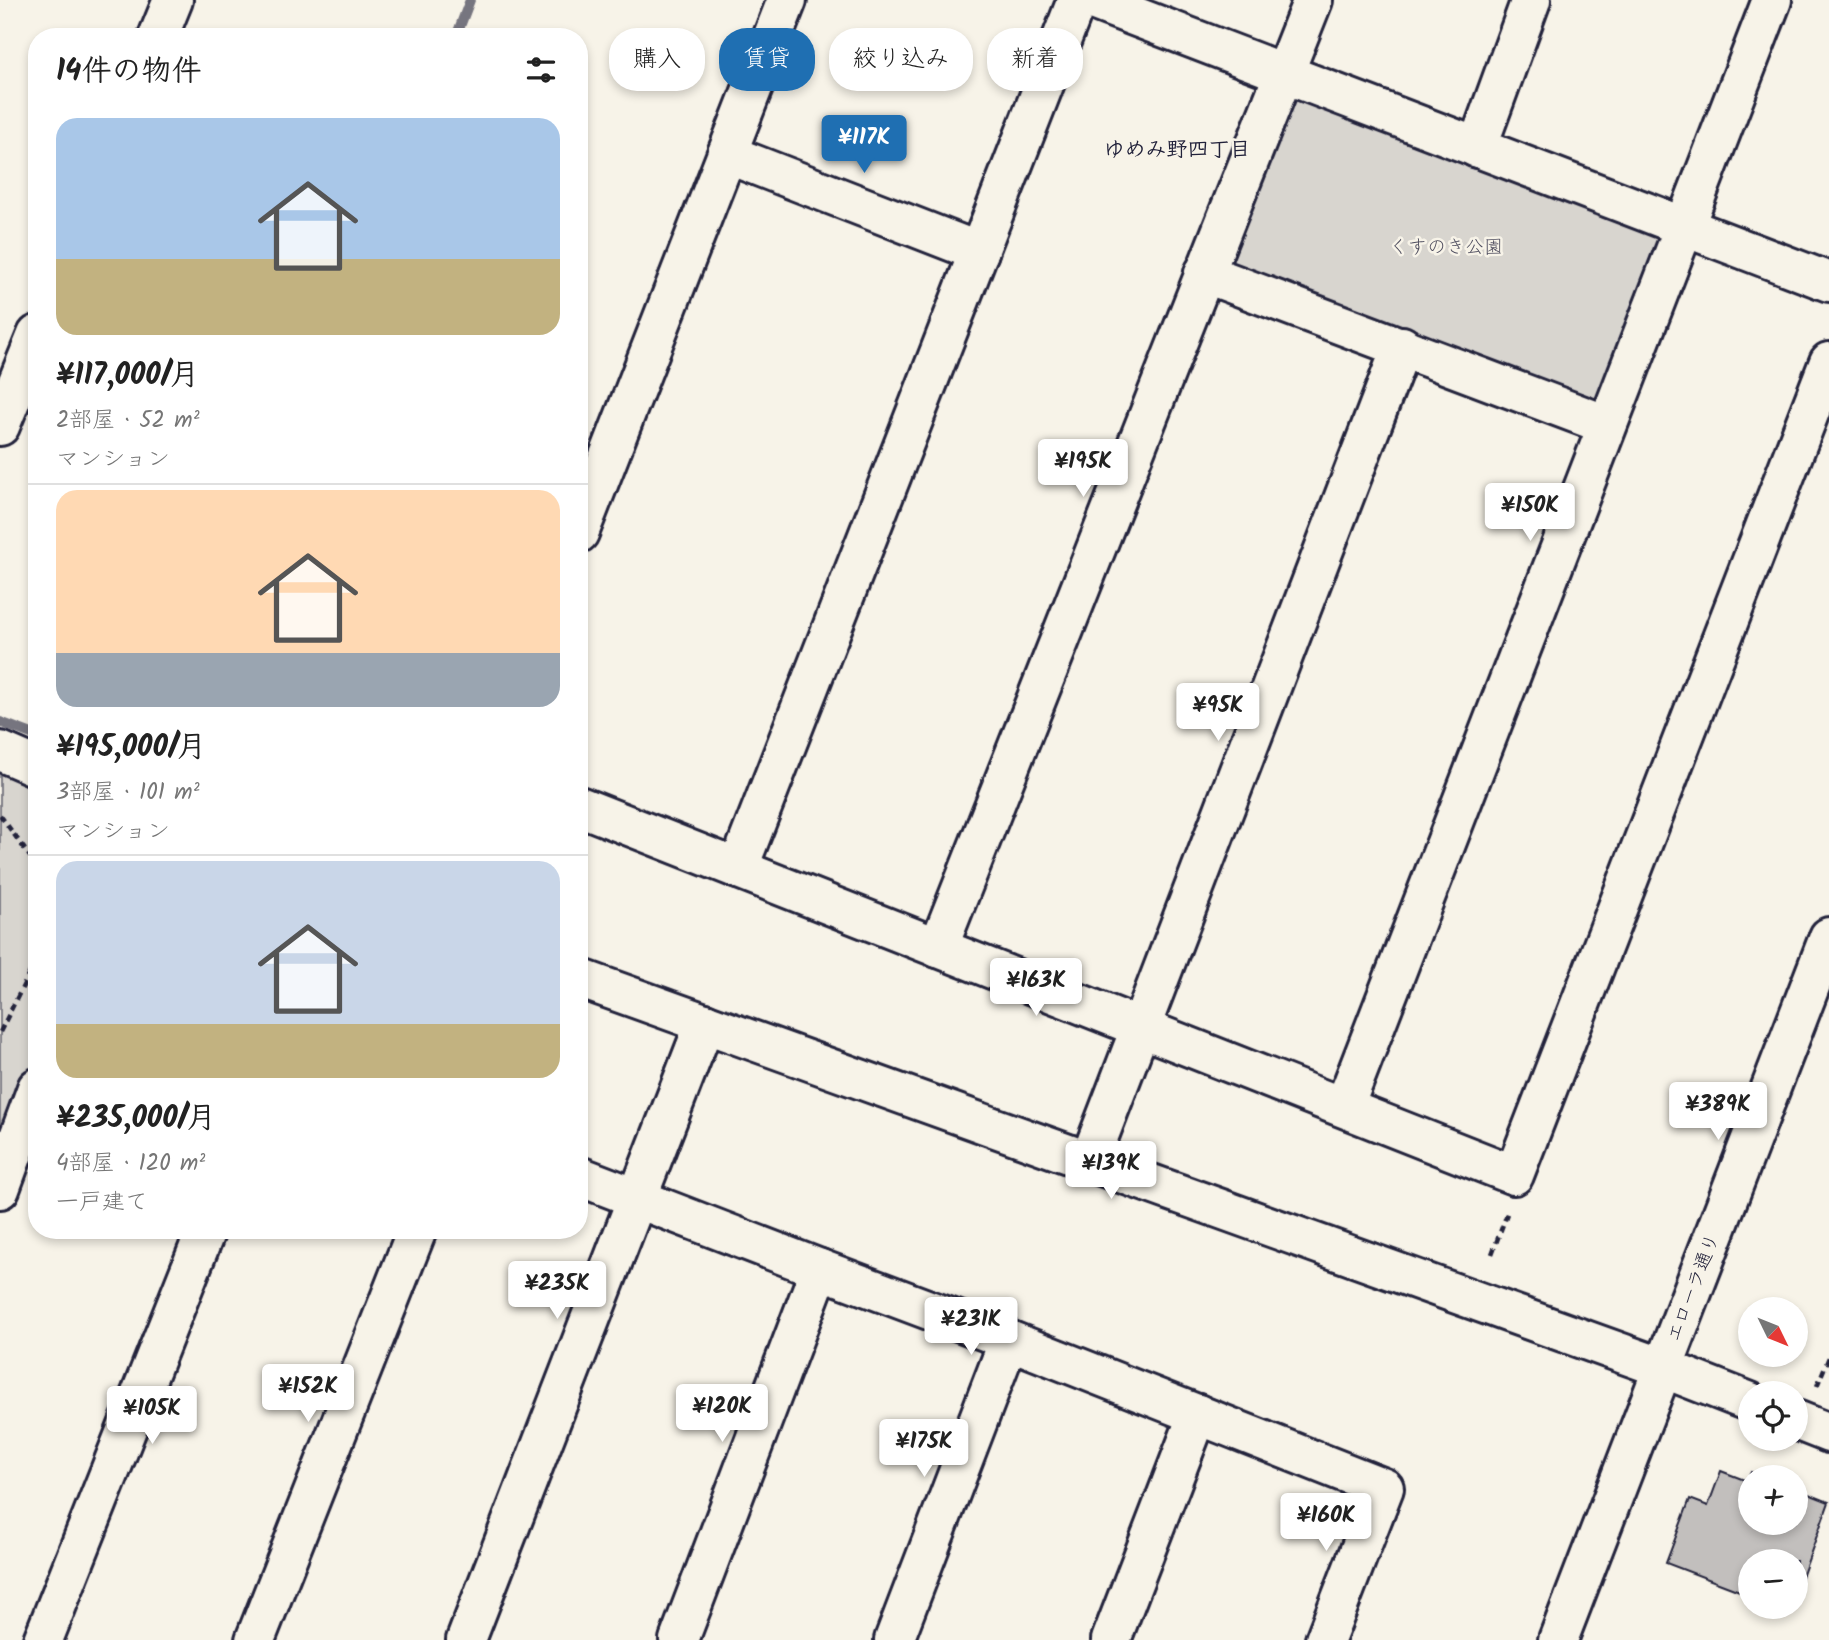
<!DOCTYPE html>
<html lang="ja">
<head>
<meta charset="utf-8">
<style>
  body { margin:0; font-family:Kalam,"Klee One",sans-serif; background:#f6f6f6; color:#222; height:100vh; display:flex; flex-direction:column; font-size:26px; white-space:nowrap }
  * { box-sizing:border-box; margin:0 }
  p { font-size:23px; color:#767676 }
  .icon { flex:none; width:38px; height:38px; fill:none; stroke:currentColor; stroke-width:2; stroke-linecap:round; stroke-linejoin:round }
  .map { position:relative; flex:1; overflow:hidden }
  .details { position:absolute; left:28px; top:28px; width:560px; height:1211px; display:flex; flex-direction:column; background:#fff; border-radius:28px; box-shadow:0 4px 10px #0003 }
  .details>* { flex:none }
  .guide { position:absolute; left:609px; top:28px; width:665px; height:63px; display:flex; gap:14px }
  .needle { width:46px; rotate:133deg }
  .fabs { position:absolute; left:1738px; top:1297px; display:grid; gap:14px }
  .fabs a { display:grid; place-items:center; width:70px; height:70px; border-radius:50%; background:#fff; box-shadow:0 4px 10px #0003; font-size:35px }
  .price { position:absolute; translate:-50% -60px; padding:0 16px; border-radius:7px; background:#fff; color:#222; font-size:23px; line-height:46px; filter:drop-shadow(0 2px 4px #0008) }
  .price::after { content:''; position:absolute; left:50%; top:42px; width:21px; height:16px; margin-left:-10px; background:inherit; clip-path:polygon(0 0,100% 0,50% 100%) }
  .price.selected { background:#1f6fb2; color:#fff }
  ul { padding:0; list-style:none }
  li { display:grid; align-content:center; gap:14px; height:371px; padding:0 28px }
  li+li { border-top:2px solid #e0e0e0 }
  li span { display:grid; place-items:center; height:217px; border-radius:21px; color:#555 }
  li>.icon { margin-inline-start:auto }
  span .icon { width:126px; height:126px; fill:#fffc; stroke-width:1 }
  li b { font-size:30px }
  h2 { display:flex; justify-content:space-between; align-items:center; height:84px; padding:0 28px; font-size:30px }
  .tag { padding:0 24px; border-radius:28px; background:#fff; box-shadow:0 4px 10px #0003; font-size:24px; line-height:63px }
  .tag.selected { background:#1f6fb2; color:#fff }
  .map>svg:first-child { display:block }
</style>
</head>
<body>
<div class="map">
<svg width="1829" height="1640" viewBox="0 0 1829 1640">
  <rect width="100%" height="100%" fill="#f7f3e8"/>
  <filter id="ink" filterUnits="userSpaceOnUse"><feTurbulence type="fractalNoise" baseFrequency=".0143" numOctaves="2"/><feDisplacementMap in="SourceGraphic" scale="14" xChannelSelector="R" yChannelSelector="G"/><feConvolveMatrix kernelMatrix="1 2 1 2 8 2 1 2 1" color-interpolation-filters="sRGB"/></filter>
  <g filter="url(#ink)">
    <g fill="#d8d5cf" stroke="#7d7c85" stroke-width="2">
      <polygon points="1291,91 1665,232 1600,405 1226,265"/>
      <polygon points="0,754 37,770 37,1060 0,1160"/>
    </g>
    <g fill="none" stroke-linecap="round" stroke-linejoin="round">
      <g stroke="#76747f" stroke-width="10">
        <polyline points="456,37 470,0"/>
        <polyline points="0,722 37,736"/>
      </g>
    </g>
    <polygon fill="#c2bfbd" stroke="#22223b" stroke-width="2" points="1721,1471 1747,1481 1751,1472 1764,1477 1750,1477 1750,1522 1796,1522 1796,1489 1829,1502 1796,1594 1796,1561 1750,1561 1750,1595 1666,1563 1690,1499 1708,1506"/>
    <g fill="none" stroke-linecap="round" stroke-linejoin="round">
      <defs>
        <g id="minor">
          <polyline points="1092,0 1829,282"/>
          <polyline points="158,37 173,0"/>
          <polyline points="1477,148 1531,0"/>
          <polyline points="727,154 979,252"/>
          <polyline points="1204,273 1607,425"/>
          <polyline points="0,426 37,335"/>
          <polyline points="579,533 787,0"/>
          <polyline points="579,806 1514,1175 1829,362"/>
          <polyline points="738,869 1077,0"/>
          <polyline points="938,948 1313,0"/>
          <polyline points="1344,1107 1772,0"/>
          <polyline points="1089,1162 1402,346"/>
          <polyline points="579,1176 820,1269 1009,1340 1384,1488 1325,1640"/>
          <polyline points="0,1189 37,1088"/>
          <polyline points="43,1640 206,1230"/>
          <polyline points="255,1640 417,1230"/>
          <polyline points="466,1640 705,1023"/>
          <polyline points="679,1640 820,1269"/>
          <polyline points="894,1640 1009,1340"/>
          <polyline points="1111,1640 1198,1414"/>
        </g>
        <g id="tertiary">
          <polyline points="0,751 37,767"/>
          <polyline points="579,978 1663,1368 1750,1402"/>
          <polyline points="1796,1420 1829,1433"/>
          <polyline points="1558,1640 1829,937"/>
        </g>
      </defs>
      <use href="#minor" stroke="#22223b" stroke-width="44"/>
      <use href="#tertiary" stroke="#22223b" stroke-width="44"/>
      <g stroke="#22223b" stroke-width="4.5" stroke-dasharray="7 5" stroke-linecap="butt">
        <polyline points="0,815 36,865"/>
        <polyline points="0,1032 37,958"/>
        <polyline points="1492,1254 1508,1211"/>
        <polyline points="1817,1386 1829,1357"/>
      </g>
      <use href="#minor" stroke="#f7f3e8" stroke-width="38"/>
      <use href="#tertiary" stroke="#f7f3e8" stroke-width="38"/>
    </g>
  </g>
  <g text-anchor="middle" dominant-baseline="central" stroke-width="5" stroke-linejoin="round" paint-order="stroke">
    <g font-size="19" fill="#504f60" stroke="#f7f3e8">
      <text x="1446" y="248">くすのき公園</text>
    </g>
    <g font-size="19" fill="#22223b" stroke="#f7f3e8">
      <text transform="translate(1694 1288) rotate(-69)">エローラ通り</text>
    </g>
    <g font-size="21" font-weight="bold" fill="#22223b" stroke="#f7f3e8">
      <text x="1177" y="150">ゆめみ野四丁目</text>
    </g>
  </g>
</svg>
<div class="fabs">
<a><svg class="needle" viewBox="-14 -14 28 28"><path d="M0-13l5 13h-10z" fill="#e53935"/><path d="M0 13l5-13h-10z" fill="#767676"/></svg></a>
<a><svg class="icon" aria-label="locate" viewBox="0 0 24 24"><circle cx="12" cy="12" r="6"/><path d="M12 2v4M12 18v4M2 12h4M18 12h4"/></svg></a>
<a>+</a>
<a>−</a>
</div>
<b class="price selected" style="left:864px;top:175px">¥117K</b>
<b class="price" style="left:1083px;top:499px">¥195K</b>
<b class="price" style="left:1530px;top:543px">¥150K</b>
<b class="price" style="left:1218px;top:743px">¥95K</b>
<b class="price" style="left:1036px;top:1018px">¥163K</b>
<b class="price" style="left:1718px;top:1142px">¥389K</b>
<b class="price" style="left:1111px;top:1201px">¥139K</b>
<b class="price" style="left:557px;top:1321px">¥235K</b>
<b class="price" style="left:971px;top:1357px">¥231K</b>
<b class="price" style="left:308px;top:1424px">¥152K</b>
<b class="price" style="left:722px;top:1444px">¥120K</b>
<b class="price" style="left:152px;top:1446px">¥105K</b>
<b class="price" style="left:924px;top:1479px">¥175K</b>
<b class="price" style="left:1326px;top:1553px">¥160K</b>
<div class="guide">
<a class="tag">購入</a>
<a class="tag selected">賃貸</a>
<a class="tag">絞り込み</a>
<a class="tag">新着</a>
</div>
<section class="details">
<h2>14件の物件<svg class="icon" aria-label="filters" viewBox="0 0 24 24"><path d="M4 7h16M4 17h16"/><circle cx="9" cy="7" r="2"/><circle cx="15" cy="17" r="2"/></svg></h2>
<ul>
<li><span style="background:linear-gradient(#a9c7e8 65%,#c2b280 0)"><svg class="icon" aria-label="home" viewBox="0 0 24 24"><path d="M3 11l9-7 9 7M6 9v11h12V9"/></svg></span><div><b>¥117,000/月</b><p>2部屋 · 52 m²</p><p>マンション</p></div></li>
<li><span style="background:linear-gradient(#ffd9b3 75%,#9aa5b1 0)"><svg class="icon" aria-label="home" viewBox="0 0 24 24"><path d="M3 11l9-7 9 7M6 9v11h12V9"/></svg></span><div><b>¥195,000/月</b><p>3部屋 · 101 m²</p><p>マンション</p></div></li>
<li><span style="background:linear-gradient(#c9d6e8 75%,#c2b280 0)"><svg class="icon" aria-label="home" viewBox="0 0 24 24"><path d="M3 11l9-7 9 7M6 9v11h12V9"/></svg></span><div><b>¥235,000/月</b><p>4部屋 · 120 m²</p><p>一戸建て</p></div></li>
</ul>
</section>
</div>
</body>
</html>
